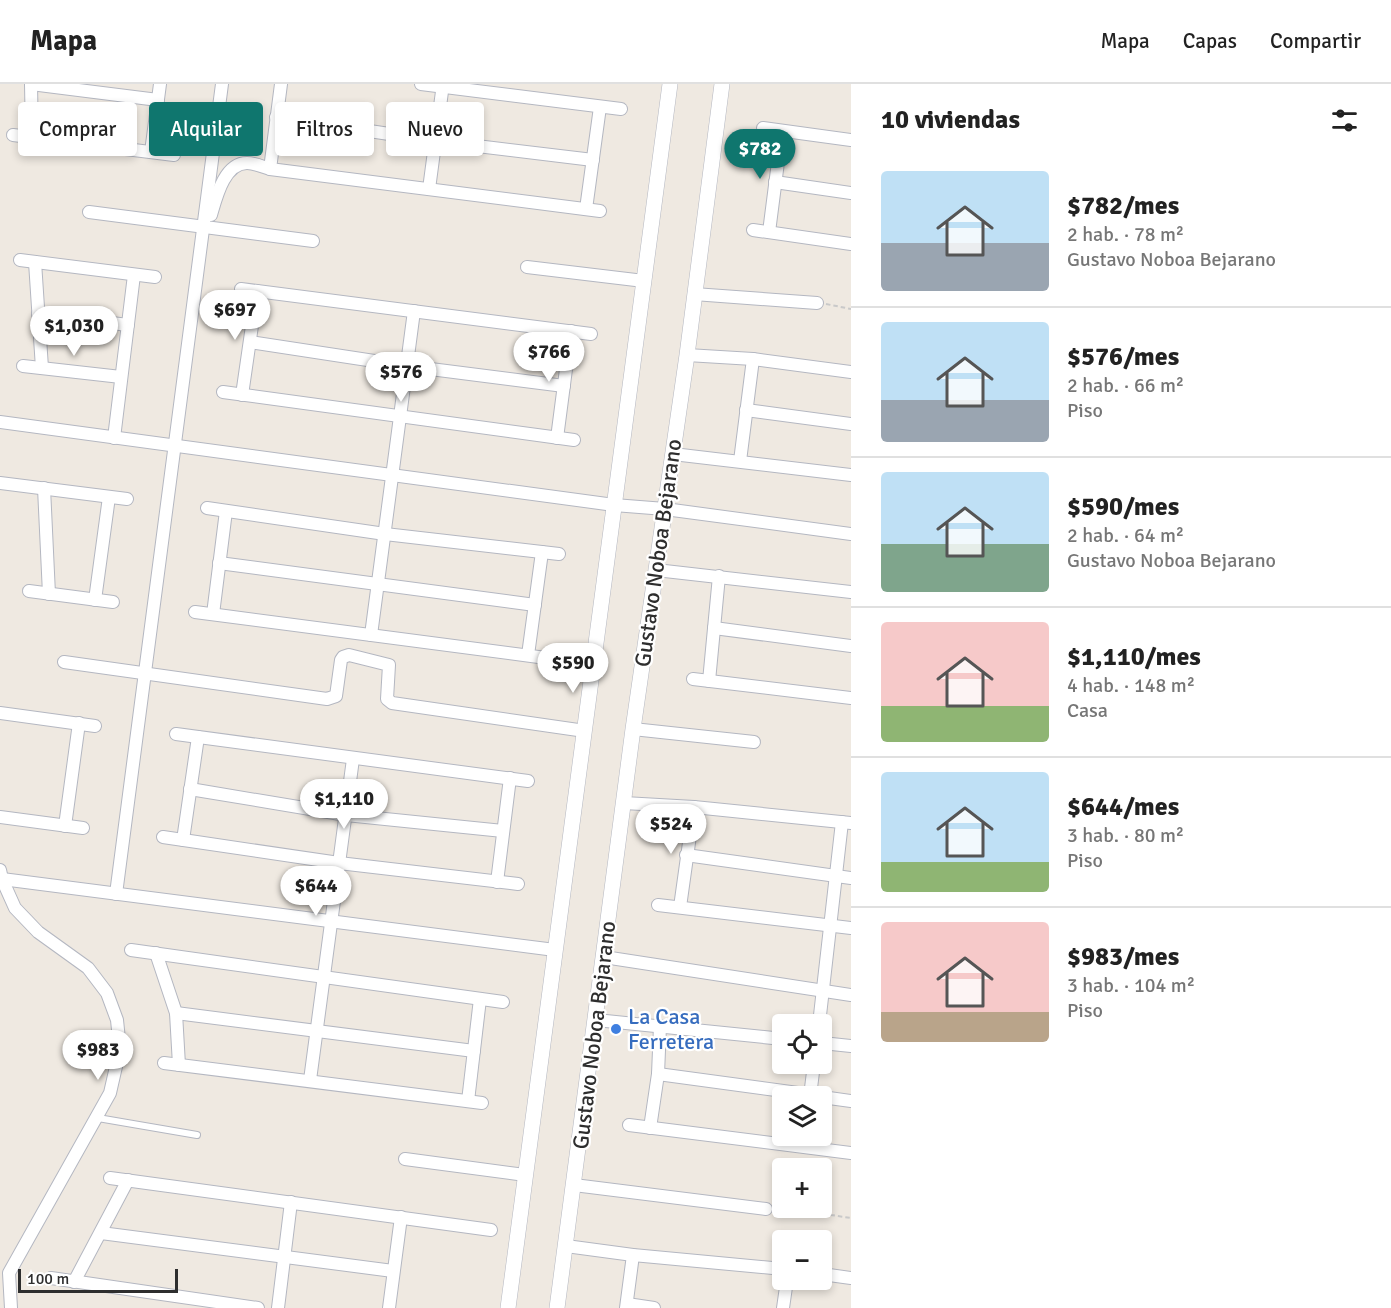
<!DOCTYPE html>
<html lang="es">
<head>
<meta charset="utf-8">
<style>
  body { margin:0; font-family:Signika,sans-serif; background:#f6f6f6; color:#222; height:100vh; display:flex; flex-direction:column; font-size:22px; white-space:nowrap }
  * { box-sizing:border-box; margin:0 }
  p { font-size:20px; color:#767676 }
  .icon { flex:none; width:33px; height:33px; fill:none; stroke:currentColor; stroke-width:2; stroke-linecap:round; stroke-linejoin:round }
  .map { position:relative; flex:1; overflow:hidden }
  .sheet { display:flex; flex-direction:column; background:#fff; width:540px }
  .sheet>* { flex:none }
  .top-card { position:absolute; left:18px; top:18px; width:570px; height:54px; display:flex; gap:12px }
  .buttons { position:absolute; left:772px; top:930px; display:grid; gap:12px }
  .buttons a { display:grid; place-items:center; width:60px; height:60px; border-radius:6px; background:#fff; box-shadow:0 3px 9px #0003; font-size:30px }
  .scale { position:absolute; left:18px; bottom:15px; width:160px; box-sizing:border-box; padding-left:6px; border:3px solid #2e2e2e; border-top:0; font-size:16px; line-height:21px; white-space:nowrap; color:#2e2e2e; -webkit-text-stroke:4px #fff; paint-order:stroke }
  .price { position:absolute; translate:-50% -51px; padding:0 14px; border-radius:21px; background:#fff; color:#222; font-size:20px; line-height:39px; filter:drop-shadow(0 2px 3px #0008) }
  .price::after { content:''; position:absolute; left:50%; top:36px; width:18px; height:14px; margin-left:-9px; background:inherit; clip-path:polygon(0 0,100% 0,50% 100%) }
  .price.current { background:#0f766e; color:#fff }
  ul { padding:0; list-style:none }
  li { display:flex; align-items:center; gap:18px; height:150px; padding:0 30px }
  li+li { border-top:2px solid #e0e0e0 }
  li span { display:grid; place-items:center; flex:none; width:168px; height:120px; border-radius:6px; color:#555 }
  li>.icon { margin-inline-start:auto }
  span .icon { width:72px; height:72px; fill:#fffc; stroke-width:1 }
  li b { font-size:26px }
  h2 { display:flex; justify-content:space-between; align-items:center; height:72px; padding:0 30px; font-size:26px }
  .pill { padding:0 21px; border-radius:6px; background:#fff; box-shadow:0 3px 9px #0003; font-size:21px; line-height:54px }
  .pill.current { background:#0f766e; color:#fff }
  header { display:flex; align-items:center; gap:36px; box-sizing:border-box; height:84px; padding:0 30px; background:#fff; border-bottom:2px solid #e0e0e0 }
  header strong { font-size:28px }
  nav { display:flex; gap:33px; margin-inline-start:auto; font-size:21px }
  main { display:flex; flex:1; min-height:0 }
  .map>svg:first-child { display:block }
</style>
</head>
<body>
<header>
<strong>Mapa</strong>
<nav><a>Mapa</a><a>Capas</a><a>Compartir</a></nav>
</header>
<main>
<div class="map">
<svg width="851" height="1224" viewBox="0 0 851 1224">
  <rect width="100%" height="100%" fill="#efe9e1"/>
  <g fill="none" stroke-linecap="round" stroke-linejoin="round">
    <defs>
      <polyline id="service" points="98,1034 197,1051"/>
      <g id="minor">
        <polyline points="31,0 158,16"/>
        <polyline points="31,0 32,54"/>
        <polyline points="421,0 621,25"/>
        <polyline points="276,33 436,57 593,76"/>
        <polyline points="763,44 851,56"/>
        <polyline points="13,51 174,71"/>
        <polyline points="151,68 160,0"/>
        <polyline points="270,85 281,0"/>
        <polyline points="775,98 851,109"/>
        <polyline points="429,105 443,0"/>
        <polyline points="586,125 600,23"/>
        <polyline points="89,128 313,157"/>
        <path d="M211 131C216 114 224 79 247 79 255 79 263 83 270 85L600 127"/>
        <polyline points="753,146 851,160"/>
        <polyline points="769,148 782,47"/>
        <polyline points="20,176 155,193"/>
        <polyline points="35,178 42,284"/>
        <polyline points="527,183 644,197"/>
        <polyline points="241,205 591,250"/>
        <polyline points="694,210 817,219"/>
        <polyline points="38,230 128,241"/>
        <polyline points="250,258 407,282 564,302"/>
        <polyline points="687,271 753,275 851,288"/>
        <polyline points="23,282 121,293"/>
        <polyline points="223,308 574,356"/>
        <polyline points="242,311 257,207"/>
        <polyline points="746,326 851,340"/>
        <polyline points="0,338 614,421 665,425 851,450"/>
        <polyline points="114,354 134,191"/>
        <polyline points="557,354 571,247"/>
        <polyline points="673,370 851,391"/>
        <polyline points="740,377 753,275"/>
        <polyline points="0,399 127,415"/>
        <polyline points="44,404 49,510"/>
        <polyline points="207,424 385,450 559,470"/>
        <polyline points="219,479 535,521"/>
        <polyline points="656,486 851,508"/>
        <polyline points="29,507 113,518"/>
        <polyline points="95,516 109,413"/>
        <polyline points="195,528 546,574"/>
        <polyline points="213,530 226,427"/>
        <polyline points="714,544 851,562"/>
        <polyline points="371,551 414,227"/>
        <polyline points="528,571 542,468"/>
        <polyline points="64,578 327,615 336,612 341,576 343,573 349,571 389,581 387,615 392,619 585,647"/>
        <polyline points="693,595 851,614"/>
        <polyline points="709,597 719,492"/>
        <polyline points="0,629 95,642"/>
        <polyline points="633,645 754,658"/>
        <polyline points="176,650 528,697"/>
        <polyline points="190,705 346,731 503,747"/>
        <polyline points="624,719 694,723 851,739"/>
        <polyline points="0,733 83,744"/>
        <polyline points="65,742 79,639"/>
        <polyline points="163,753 339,779 518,800"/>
        <polyline points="183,756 198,653"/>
        <polyline points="686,771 851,794"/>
        <polyline points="0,786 2,795 15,824 38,848 88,884 107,909 117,936 120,965 110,1009 9,1189 11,1224"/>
        <polyline points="2,795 555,866"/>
        <polyline points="497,798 510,694"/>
        <polyline points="116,810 222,0"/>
        <polyline points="658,821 851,844"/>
        <polyline points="680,823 694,723"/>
        <polyline points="131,866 503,918"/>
        <polyline points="156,869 176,929 179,981"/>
        <polyline points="604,873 851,911"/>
        <polyline points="176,929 474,967"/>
        <polyline points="596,936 783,955"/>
        <polyline points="819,940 842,738"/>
        <polyline points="822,959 851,962"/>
        <polyline points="164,979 482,1019"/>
        <polyline points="658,990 820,1012"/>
        <polyline points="310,996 353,675"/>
        <polyline points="810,1012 814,980"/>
        <polyline points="822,1013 851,1017"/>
        <polyline points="468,1017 480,915"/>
        <polyline points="629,1041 851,1069"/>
        <polyline points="650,1044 658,990 660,942"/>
        <polyline points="405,1075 525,1091"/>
        <polyline points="110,1094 491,1146"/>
        <polyline points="574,1101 766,1125"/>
        <polyline points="101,1149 393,1187"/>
        <polyline points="566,1162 633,1171 783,1185"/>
        <polyline points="822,1190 851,1194"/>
        <polyline points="51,1194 258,1224"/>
        <polyline points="74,1198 128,1096"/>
        <polyline points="627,1220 654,1224"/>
        <polyline points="278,1224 291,1118"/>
        <polyline points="389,1224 401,1133"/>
        <polyline points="626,1224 633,1171"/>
        <polyline points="783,1224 787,1196"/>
      </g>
      <g id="tertiary">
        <polyline points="508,1224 670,0"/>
        <polyline points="557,1224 633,645 687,271 722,0"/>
      </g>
    </defs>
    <use href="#service" stroke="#b4b7c1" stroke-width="8"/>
    <use href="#minor" stroke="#b4b7c1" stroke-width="14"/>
    <use href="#tertiary" stroke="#b4b7c1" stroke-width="16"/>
    <g stroke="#c9c9c9" stroke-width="2" stroke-dasharray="4.5 3" stroke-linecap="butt">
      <polyline points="826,220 851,225"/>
      <polyline points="815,1084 815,1076"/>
      <polyline points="818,1124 824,1130 851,1134"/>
    </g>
    <use href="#service" stroke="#fff" stroke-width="6"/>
    <use href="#minor" stroke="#fff" stroke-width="12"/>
    <use href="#tertiary" stroke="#fff" stroke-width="15"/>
  </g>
  <circle fill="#3f7fe0" stroke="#fff" stroke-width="2" cx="616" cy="945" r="6"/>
  <g text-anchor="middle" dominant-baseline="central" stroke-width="4.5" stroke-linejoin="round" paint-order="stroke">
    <g font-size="22" fill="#2e2e2e" stroke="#fff">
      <text transform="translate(658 469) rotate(-82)">Gustavo Noboa Bejarano</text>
      <text transform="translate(594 951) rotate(-83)">Gustavo Noboa Bejarano</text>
    </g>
    <g font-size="22" fill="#366cbe" stroke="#fff" text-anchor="start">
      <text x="628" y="932">La Casa<tspan x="628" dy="25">Ferretera</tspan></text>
    </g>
  </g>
</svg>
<div class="buttons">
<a><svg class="icon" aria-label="locate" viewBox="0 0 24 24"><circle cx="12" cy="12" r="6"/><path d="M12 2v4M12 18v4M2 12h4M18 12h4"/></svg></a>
<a><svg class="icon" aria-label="layers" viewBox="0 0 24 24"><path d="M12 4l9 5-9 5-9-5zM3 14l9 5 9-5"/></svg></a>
<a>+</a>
<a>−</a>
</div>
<div class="scale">100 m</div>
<b class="price current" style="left:760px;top:96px">$782</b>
<b class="price" style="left:235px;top:257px">$697</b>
<b class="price" style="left:74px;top:273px">$1,030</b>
<b class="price" style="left:549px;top:299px">$766</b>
<b class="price" style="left:401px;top:319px">$576</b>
<b class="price" style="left:573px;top:610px">$590</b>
<b class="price" style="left:344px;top:746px">$1,110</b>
<b class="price" style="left:671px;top:771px">$524</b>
<b class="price" style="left:316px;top:833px">$644</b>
<b class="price" style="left:98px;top:997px">$983</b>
<div class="top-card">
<a class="pill">Comprar</a>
<a class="pill current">Alquilar</a>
<a class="pill">Filtros</a>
<a class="pill">Nuevo</a>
</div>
</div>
<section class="sheet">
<h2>10 viviendas<svg class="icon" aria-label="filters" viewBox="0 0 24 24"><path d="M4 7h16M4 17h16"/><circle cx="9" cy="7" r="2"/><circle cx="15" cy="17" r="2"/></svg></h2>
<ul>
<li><span style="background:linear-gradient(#bfe0f5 60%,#9aa5b1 0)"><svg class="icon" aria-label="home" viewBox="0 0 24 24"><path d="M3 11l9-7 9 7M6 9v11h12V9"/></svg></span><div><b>$782/mes</b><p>2 hab. · 78 m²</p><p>Gustavo Noboa Bejarano</p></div></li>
<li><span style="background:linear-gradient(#bfe0f5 65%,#9aa5b1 0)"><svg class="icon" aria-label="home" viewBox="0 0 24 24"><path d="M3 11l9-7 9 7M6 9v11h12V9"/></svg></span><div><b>$576/mes</b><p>2 hab. · 66 m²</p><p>Piso</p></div></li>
<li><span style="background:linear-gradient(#bfe0f5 60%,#7fa58c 0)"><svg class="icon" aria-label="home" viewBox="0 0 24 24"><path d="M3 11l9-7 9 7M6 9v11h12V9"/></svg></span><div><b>$590/mes</b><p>2 hab. · 64 m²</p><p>Gustavo Noboa Bejarano</p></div></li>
<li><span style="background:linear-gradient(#f6c9c9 70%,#8fb573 0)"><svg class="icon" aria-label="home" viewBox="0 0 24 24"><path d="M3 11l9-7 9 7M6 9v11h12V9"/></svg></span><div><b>$1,110/mes</b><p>4 hab. · 148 m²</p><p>Casa</p></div></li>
<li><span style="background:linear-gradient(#bfe0f5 75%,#8fb573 0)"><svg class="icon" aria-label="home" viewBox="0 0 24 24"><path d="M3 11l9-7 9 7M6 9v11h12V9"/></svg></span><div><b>$644/mes</b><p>3 hab. · 80 m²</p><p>Piso</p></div></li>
<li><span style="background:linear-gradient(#f6c9c9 75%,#b9a48a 0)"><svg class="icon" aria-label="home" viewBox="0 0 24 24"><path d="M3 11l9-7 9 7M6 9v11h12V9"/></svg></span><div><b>$983/mes</b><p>3 hab. · 104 m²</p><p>Piso</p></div></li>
</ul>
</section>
</main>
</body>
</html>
